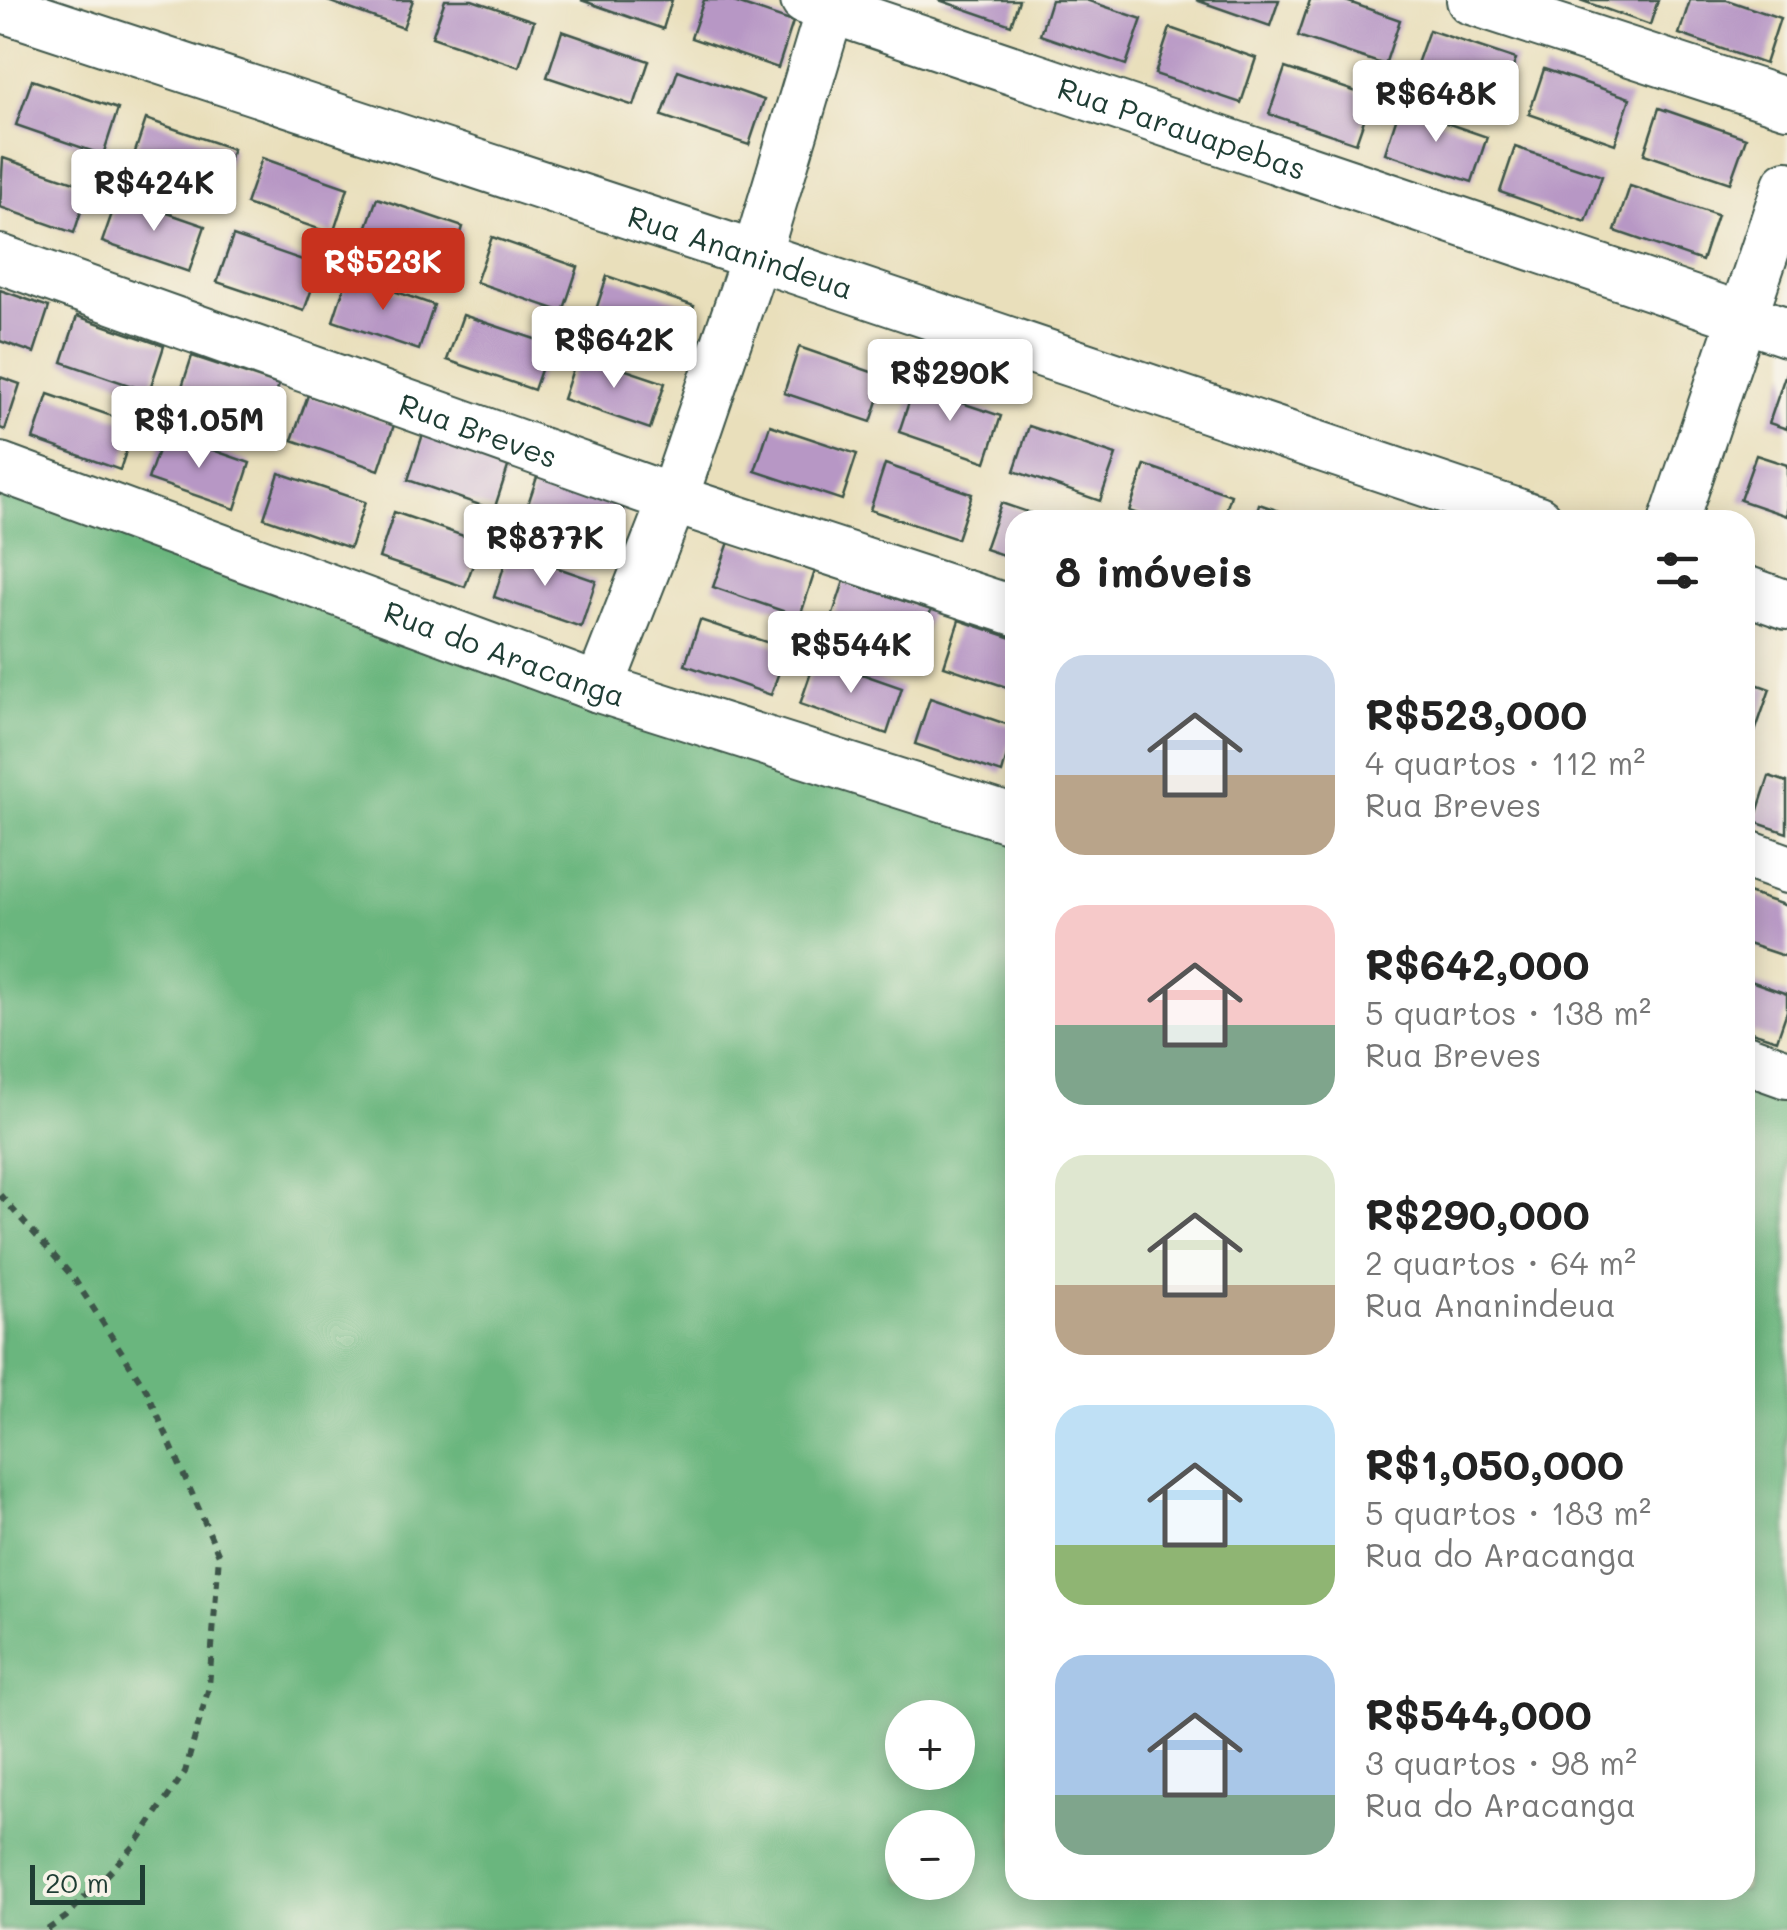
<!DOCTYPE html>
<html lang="pt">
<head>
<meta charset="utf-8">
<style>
  body { margin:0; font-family:Mali,sans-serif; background:#f2f2f2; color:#222; height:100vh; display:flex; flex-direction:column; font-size:38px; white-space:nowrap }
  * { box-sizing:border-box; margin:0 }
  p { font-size:32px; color:#767676 }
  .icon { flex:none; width:55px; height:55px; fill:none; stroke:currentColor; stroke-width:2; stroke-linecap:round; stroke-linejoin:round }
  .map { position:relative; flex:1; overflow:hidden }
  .details { position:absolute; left:1005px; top:510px; width:750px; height:1390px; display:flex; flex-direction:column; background:#fff; border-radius:30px; box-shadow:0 5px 25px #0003 }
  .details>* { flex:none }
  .fabs { position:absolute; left:885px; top:1700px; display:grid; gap:20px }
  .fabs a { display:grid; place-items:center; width:90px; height:90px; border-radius:50%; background:#fff; box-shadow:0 5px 25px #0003; font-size:50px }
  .scale { position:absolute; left:30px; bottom:25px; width:115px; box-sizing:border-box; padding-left:10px; border:5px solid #1f3d34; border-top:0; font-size:28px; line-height:35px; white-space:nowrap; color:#1f3d34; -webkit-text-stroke:8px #f7f3e8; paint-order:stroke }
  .price { position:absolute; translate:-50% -85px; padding:0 22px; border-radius:10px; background:#fff; color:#222; font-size:32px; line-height:65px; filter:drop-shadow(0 2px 5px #0008) }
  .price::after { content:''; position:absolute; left:50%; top:60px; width:30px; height:22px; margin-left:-15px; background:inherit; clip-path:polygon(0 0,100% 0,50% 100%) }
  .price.current { background:#c8321e; color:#fff }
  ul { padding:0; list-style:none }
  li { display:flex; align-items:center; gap:30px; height:250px; padding:0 50px }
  li span { display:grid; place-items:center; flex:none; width:280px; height:200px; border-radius:30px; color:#555 }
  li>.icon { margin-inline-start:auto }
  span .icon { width:120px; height:120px; fill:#fffc; stroke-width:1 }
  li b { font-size:42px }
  h2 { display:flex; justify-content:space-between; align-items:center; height:120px; padding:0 50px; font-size:42px }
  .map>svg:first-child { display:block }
</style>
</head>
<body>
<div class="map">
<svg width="1787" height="1930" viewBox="0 0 1787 1930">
  <rect width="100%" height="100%" fill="#f7f3e8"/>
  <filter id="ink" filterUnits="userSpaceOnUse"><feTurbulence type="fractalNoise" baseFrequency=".01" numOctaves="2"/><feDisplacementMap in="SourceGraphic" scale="20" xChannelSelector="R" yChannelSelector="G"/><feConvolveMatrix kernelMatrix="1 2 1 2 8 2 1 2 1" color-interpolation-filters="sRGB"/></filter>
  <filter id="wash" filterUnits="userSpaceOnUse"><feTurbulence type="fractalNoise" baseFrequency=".0048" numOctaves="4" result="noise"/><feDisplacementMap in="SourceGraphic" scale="40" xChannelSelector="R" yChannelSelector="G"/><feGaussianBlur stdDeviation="2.25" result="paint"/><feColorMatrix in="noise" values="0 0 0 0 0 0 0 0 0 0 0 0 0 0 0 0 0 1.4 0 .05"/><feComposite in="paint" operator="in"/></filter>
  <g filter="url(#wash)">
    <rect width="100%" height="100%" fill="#e9dfbb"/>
    <path fill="#6ab67e" stroke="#447a59" stroke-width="2.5" fill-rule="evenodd" d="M0 479 1015 829V1890H1745V1081L1787 1095V1930H0ZM902 1718H958V1772H902ZM902 1828H958V1882H902Z"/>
    <g id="blocks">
      <g fill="#b797c5">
        <polygon points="325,0 413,0 403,28"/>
        <polygon points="445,0 472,0 534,21 519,67 432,37"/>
        <polygon points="581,0 672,0 663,29"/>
        <polygon points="704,0 728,0 793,22 778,68 691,38"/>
        <polygon points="939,0 1019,0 1011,25"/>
        <polygon points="1051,0 1086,0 1142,19 1126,65 1040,35"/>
        <polygon points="1196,0 1279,0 1270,26"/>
        <polygon points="1310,0 1343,0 1400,20 1385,65 1298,36"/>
        <polygon points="1580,0 1658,0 1650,25"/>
        <polygon points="1690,0 1727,0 1780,18 1765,64 1679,34"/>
        <polygon points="1170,28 1256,58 1241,103 1155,74"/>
        <polygon points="1429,30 1516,59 1500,105 1413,75"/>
        <polygon points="562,31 649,61 634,106 547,77"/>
        <polygon points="1285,68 1372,97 1356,143 1269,114"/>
        <polygon points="1544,69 1630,98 1615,144 1529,114"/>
        <polygon points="678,70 764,100 749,145 662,116"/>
        <polygon points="32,80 118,109 103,155 16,125"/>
        <polygon points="1400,107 1487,137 1472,182 1385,153"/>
        <polygon points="1659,108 1746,138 1730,183 1644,154"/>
        <polygon points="146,119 233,149 217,194 131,164"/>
        <polygon points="1515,147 1602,176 1586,222 1500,192"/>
        <polygon points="3,158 89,187 74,233 0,207"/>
        <polygon points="262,158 348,188 333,234 246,204"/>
        <polygon points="1630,186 1717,215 1702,261 1615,231"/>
        <polygon points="118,196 205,226 189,272 102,242"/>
        <polygon points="377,198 463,227 448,273 361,243"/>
        <polygon points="233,236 320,266 304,311 217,282"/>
        <polygon points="492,237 578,267 563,312 476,282"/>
        <polygon points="348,275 434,305 419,350 333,321"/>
        <polygon points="607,276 694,306 678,351 592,322"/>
        <polygon points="0,290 49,307 34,353 0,341"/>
        <polygon points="463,315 550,344 534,390 447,360"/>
        <polygon points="77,316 164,346 149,392 62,362"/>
        <polygon points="799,347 886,377 871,422 784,393"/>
        <polygon points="578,354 665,383 650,429 563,399"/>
        <polygon points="192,356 279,385 264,431 177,402"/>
        <polygon points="1786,373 1787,373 1787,429 1769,423"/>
        <polygon points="0,377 20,384 5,430 0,428"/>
        <polygon points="914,387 1001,416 986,462 899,432"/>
        <polygon points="48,394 135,424 120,470 33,439"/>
        <polygon points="308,395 394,425 379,470 292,440"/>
        <polygon points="770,425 857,454 842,500 755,471"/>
        <polygon points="1029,426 1116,455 1100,501 1014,471"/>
        <polygon points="164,433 250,463 235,509 148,479"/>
        <polygon points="423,434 509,464 494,510 408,480"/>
        <polygon points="1756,455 1787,465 1787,516 1740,500"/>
        <polygon points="885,464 972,494 957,539 870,510"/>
        <polygon points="1145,465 1231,495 1223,520 1156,520 1129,511"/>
        <polygon points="279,473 365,502 350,548 264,518"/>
        <polygon points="538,474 625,503 609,548 523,519"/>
        <polygon points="1001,503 1048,519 1015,520 1015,559 985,549"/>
        <polygon points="1259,504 1303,519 1303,520 1254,520"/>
        <polygon points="394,512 481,542 465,587 379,558"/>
        <polygon points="729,542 815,571 800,617 713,587"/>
        <polygon points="509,551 596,581 581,627 494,597"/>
        <polygon points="844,581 931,610 915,656 829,626"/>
        <polygon points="700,620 787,649 771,695 685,665"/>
        <polygon points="959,620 1015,639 1015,690 944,666"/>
        <polygon points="816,658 902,688 887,734 800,704"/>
        <polygon points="1745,680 1770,689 1754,735 1745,731"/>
        <polygon points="930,698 1015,727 1002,773 915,744"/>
        <polygon points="1769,776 1787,782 1787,833 1754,822"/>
        <polygon points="1745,892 1787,906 1787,957 1745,943"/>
        <polygon points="1745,979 1787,994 1787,1011 1777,1040 1745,1030"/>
      </g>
    </g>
  </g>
  <g filter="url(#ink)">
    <use href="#blocks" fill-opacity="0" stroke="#3d5548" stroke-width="2.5"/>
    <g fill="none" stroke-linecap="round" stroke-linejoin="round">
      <defs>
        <g id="street">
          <path id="s1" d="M805 0 1787 332"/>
          <polyline points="1471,0 1787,103"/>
          <path id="s2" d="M0 7 756 256 1538 520"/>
          <path id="s3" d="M0 259 673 499 1015 611"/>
          <path id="s4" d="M0 467 599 688 1015 820"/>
          <polyline points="1674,520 1787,185"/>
          <polyline points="1745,590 1787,605"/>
          <polyline points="599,688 673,499 756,256 833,0"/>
          <polyline points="1745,854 1787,869"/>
          <polyline points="1745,1059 1787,1074"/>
        </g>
      </defs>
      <use href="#street" stroke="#3d5548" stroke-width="52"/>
      <polyline stroke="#3d5548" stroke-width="6" stroke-dasharray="8 8" stroke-linecap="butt" points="0,1195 73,1277 147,1391 219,1555 209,1687 185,1772 135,1845 66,1917 47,1930"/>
      <use href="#street" stroke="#fff" stroke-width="48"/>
    </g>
  </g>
  <g text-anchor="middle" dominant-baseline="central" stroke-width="9" stroke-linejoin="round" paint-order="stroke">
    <g font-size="30" fill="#1f3d34" stroke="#f7f3e8">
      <text stroke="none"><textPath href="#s1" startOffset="398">Rua Parauapebas</textPath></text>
      <text stroke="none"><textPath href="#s2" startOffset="780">Rua Ananindeua</textPath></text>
      <text stroke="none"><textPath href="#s3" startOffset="508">Rua Breves</textPath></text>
      <text stroke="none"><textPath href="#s4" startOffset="538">Rua do Aracanga</textPath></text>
    </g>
  </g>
</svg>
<div class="fabs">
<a>+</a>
<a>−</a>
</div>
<div class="scale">20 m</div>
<b class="price" style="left:1436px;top:145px">R$648K</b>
<b class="price" style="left:154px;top:234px">R$424K</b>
<b class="price current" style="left:383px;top:313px">R$523K</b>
<b class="price" style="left:614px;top:391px">R$642K</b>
<b class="price" style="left:950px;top:424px">R$290K</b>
<b class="price" style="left:199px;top:471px">R$1.05M</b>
<b class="price" style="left:545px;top:589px">R$877K</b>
<b class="price" style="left:851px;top:696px">R$544K</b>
<section class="details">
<h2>8 imóveis<svg class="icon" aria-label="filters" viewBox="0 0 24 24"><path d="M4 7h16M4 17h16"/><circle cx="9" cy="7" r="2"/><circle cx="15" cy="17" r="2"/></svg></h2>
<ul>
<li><span style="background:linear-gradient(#c9d6e8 60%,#b9a48a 0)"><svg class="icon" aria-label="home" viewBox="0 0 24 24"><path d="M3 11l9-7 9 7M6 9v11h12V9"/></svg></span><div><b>R$523,000</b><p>4 quartos · 112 m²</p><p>Rua Breves</p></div></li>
<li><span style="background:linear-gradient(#f6c9c9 60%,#7fa58c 0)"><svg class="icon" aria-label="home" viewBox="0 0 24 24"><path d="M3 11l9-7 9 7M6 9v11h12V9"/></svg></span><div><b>R$642,000</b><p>5 quartos · 138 m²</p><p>Rua Breves</p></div></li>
<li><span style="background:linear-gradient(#dfe7d0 65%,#b9a48a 0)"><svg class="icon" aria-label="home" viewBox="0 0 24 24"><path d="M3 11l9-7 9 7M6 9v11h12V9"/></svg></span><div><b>R$290,000</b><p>2 quartos · 64 m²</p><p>Rua Ananindeua</p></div></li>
<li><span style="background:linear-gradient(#bfe0f5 70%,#8fb573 0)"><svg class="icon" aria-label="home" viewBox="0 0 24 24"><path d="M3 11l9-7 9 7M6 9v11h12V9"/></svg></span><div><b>R$1,050,000</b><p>5 quartos · 183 m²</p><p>Rua do Aracanga</p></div></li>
<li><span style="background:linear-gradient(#a9c7e8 70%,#7fa58c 0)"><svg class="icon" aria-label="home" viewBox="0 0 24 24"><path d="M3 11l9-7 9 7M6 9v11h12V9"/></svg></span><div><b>R$544,000</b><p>3 quartos · 98 m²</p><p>Rua do Aracanga</p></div></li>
</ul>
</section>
</div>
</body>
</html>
